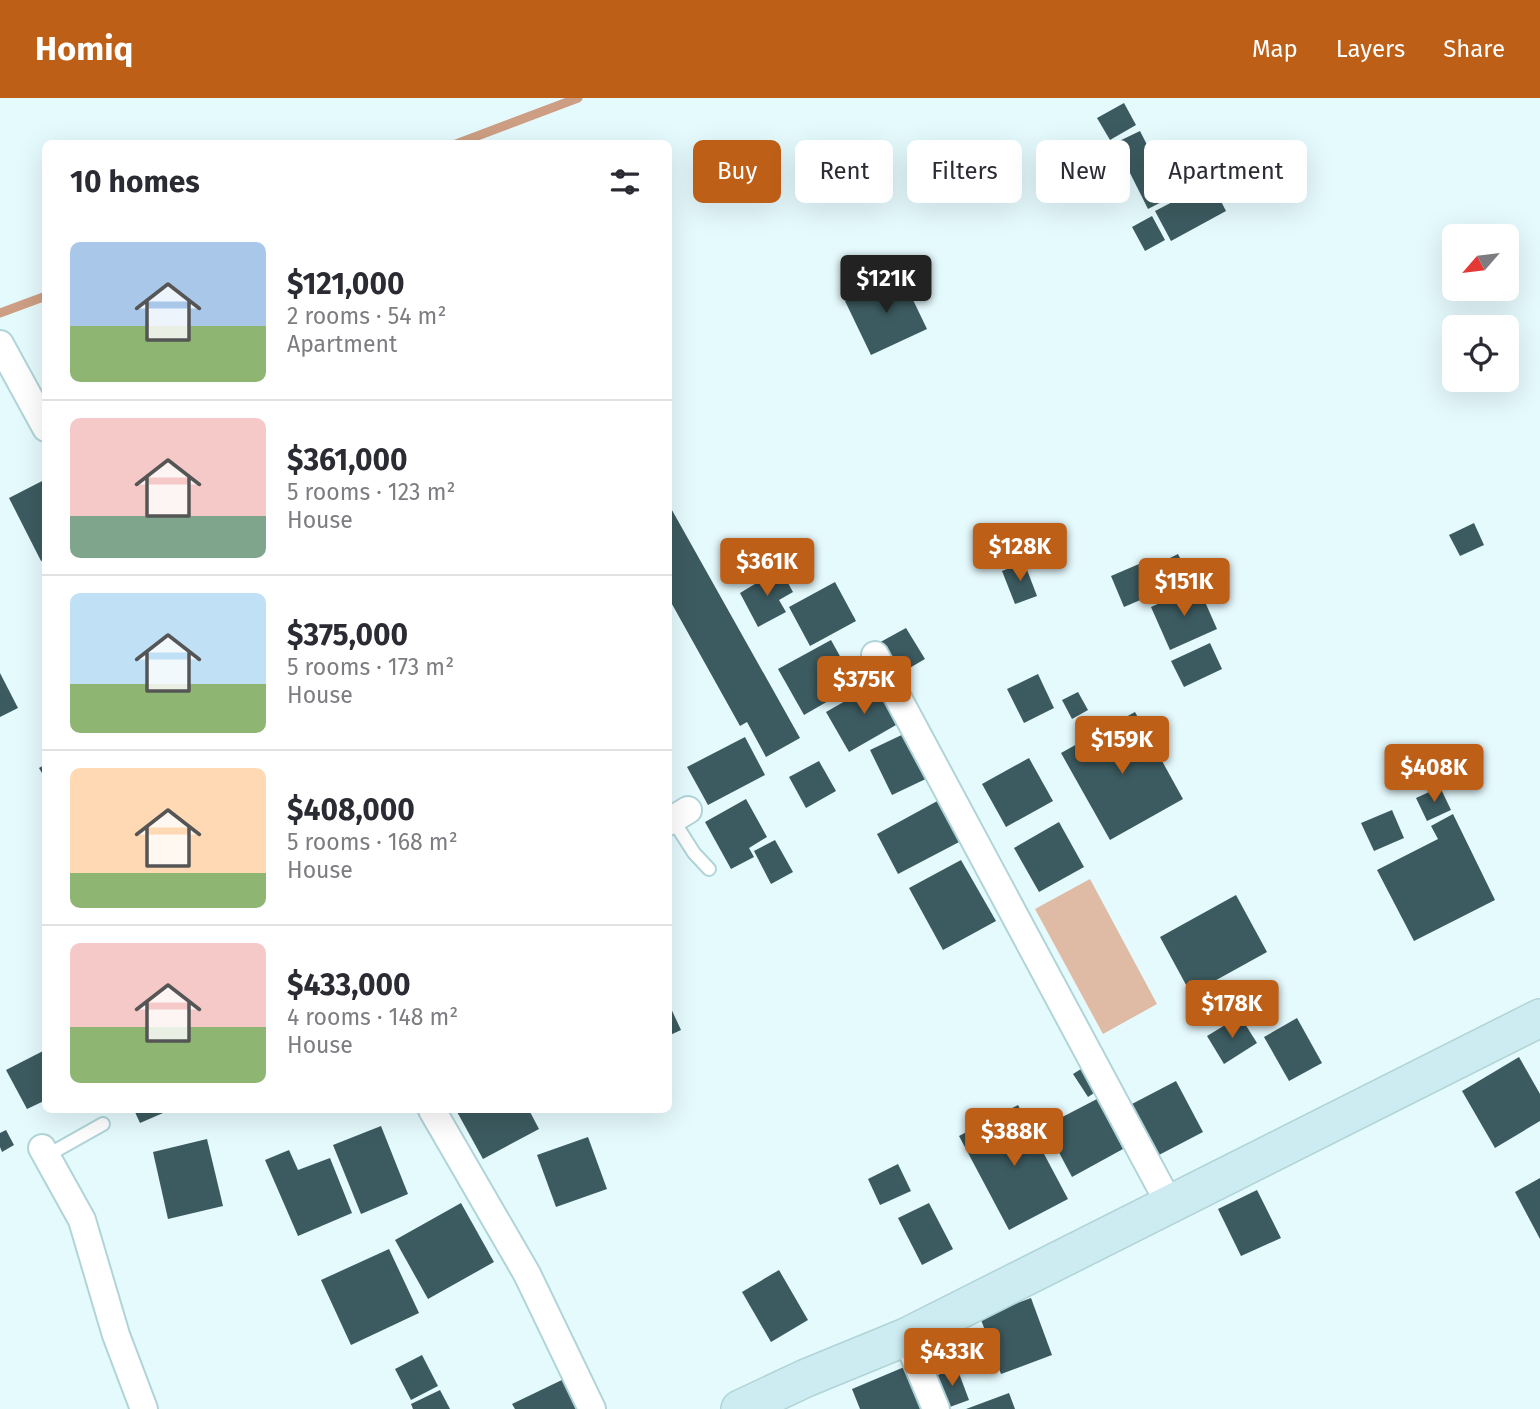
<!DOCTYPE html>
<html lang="en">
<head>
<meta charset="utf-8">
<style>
  body { margin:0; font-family:"Fira Sans",sans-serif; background:#f7f7f7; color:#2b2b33; height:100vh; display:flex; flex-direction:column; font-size:26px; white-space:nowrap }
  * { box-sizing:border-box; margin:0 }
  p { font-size:23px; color:#7c7c81 }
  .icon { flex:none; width:38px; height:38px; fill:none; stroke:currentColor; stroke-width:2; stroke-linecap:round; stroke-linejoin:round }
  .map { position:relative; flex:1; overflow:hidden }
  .panel { position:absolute; left:42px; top:42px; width:630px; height:973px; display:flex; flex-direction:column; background:#fff; border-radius:10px; box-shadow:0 7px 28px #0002 }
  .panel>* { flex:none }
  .top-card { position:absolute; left:693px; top:42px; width:665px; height:63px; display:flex; gap:14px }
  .needle { width:46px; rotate:242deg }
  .controls { position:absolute; left:1442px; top:126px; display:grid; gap:14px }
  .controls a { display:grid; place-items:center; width:77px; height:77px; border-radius:10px; background:#fff; box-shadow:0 7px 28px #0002; font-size:35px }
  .price { position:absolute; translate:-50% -60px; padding:0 16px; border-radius:7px; background:#be5f18; color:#fff; font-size:23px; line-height:46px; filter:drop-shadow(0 2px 4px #0008) }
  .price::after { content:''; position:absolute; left:50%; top:42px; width:21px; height:16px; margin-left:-10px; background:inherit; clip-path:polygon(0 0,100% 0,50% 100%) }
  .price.active { background:#222; color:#fff }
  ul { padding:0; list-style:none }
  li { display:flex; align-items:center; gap:21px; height:175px; padding:0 28px }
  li+li { border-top:2px solid #e1e1e2 }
  li span { display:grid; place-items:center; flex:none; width:196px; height:140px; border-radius:10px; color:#555 }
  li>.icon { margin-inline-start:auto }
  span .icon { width:84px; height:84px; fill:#fffc; stroke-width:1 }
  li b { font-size:30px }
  h2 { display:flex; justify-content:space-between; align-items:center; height:84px; padding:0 28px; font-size:30px }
  .pill { padding:0 24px; border-radius:10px; background:#fff; box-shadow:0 7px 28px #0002; font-size:24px; line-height:63px }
  .pill.active { background:#be5f18; color:#fff }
  header { display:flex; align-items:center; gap:42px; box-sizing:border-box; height:98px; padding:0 35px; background:#be5f18; color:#fff }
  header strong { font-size:33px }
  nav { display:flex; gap:38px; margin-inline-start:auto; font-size:24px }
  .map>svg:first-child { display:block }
</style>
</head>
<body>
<header>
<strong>Homiq</strong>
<nav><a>Map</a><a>Layers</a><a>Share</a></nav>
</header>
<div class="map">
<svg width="1540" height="1311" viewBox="0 0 1540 1311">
  <rect width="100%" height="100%" fill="#e5fafd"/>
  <polygon fill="#dfbaa5" points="1090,781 1157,906 1103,936 1035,811"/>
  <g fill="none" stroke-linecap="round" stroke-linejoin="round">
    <g stroke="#cd9e83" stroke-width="9">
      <polyline points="456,46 578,0"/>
      <polyline points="0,215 46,198"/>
    </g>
  </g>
  <g fill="#3c5b60">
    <polygon points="1124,5 1136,27 1110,42 1097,20"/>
    <polygon points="1140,33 1173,98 1148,111 1115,45"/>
    <polygon points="1211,84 1226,113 1171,143 1155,113"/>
    <polygon points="1152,118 1165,142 1145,153 1132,129"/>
    <polygon points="901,177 927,231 871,257 845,203"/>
    <polygon points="46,381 46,461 41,463 9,400"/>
    <polygon points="668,405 800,640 766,659 747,624 740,628 668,499"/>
    <polygon points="1474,425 1484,447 1460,458 1449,437"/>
    <polygon points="1178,456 1190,480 1170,490 1158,466"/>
    <polygon points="1024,464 1037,498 1015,506 1002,473"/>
    <polygon points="1139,466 1152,497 1124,509 1111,478"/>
    <polygon points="780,471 793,494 779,502 786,514 758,529 740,495"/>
    <polygon points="835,484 856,523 810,548 789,509"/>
    <polygon points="1198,488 1217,531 1170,552 1151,509"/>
    <polygon points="906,530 925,561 894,579 875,547"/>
    <polygon points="831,542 856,587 804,617 778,571"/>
    <polygon points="1210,545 1222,571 1184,589 1171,563"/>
    <polygon points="0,575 18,610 0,619"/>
    <polygon points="1038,576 1054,610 1024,625 1007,591"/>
    <polygon points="880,583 903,623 849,654 826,614"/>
    <polygon points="1078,594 1088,612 1072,621 1062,602"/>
    <polygon points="1135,614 1183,701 1110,742 1061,655"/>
    <polygon points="910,633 932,678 892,697 870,652"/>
    <polygon points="745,639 765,677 708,707 687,669"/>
    <polygon points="1029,660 1053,703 1006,729 982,686"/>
    <polygon points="819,663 836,693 806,710 789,679"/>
    <polygon points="46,666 46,682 39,670"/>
    <polygon points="1440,689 1451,712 1427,723 1416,700"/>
    <polygon points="746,701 767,739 749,750 754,759 731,771 705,724"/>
    <polygon points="941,701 963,742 898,776 877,736"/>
    <polygon points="1392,712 1404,740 1374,753 1361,725"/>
    <polygon points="1453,716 1495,802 1414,843 1377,772 1438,741 1431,728"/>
    <polygon points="1059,724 1084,769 1039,794 1014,750"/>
    <polygon points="775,742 793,774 771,786 754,753"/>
    <polygon points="961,762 996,823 943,852 909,790"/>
    <polygon points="1236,797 1267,854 1191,896 1160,839"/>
    <polygon points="668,904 681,932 668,938"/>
    <polygon points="1240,918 1257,945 1224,966 1207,938"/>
    <polygon points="1297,920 1322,965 1289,983 1264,939"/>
    <polygon points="43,953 46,959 46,1002 27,1011 6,972"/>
    <polygon points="1519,959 1540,996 1540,1023 1495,1050 1462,993"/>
    <polygon points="1089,966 1103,989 1088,999 1073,976"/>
    <polygon points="1176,983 1203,1034 1157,1058 1130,1007"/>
    <polygon points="1097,1001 1123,1051 1072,1079 1045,1028"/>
    <polygon points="1018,1007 1068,1101 1009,1132 959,1038"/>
    <polygon points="134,1012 170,1012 140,1025"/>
    <polygon points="456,1012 529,1012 539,1031 483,1061"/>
    <polygon points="381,1028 408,1096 361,1116 333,1047"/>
    <polygon points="6,1032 14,1047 2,1054 0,1049 0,1035"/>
    <polygon points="588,1039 607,1091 556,1109 537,1057"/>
    <polygon points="207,1041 223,1108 168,1121 153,1054"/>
    <polygon points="289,1052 298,1072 330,1060 352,1115 298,1138 265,1062"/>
    <polygon points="898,1066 911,1093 880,1107 868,1081"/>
    <polygon points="1540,1080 1540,1141 1515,1094"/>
    <polygon points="1257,1092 1281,1140 1241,1158 1218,1111"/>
    <polygon points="461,1105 494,1164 428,1201 395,1142"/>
    <polygon points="929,1105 953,1151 922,1167 898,1120"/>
    <polygon points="389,1151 419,1215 351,1247 321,1182"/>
    <polygon points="779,1172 808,1222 771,1244 742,1194"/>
    <polygon points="1031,1200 1052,1257 1001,1276 980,1219"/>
    <polygon points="962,1219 977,1255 934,1273 919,1237"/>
    <polygon points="422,1257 438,1288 411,1302 395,1271"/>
    <polygon points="909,1267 927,1311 860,1311 852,1291"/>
    <polygon points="957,1270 969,1302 947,1310 935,1278"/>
    <polygon points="566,1280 580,1311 515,1311 512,1306"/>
    <polygon points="440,1292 450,1311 413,1311 411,1306"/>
    <polygon points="1009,1295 1015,1311 966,1311"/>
  </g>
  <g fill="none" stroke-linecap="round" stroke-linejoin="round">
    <defs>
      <g id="lane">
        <polyline points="673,722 694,755 709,771"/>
        <polyline points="48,1057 103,1026"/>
      </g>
      <g id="street">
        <polyline points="0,246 46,330"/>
        <polyline points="875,557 1170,1107"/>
        <polyline points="668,724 688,712"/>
        <polyline points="432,1012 527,1176 592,1311"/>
        <polyline points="42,1050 82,1122 116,1237 144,1311"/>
        <polyline points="906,1239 936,1311"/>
      </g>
      <polyline id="secondary" points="740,1311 806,1280 906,1239 1540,920"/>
    </defs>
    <use href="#lane" stroke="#b0d4d8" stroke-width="16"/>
    <use href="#street" stroke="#b0d4d8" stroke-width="30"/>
    <use href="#secondary" stroke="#b0d4d8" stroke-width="40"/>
    <use href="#lane" stroke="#fff" stroke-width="12"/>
    <use href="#street" stroke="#fff" stroke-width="26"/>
    <use href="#secondary" stroke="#ccecf1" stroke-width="37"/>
  </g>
</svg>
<div class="controls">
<a><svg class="needle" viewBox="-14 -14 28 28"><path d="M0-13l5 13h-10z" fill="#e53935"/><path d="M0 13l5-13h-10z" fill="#7c7c81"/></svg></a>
<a><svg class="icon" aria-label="locate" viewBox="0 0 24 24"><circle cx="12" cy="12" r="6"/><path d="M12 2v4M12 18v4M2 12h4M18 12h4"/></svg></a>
</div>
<b class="price active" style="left:886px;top:217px">$121K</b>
<b class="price" style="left:1020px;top:485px">$128K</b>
<b class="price" style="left:767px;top:500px">$361K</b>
<b class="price" style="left:1184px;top:520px">$151K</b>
<b class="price" style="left:864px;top:618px">$375K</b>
<b class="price" style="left:1122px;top:678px">$159K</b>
<b class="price" style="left:1434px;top:706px">$408K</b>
<b class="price" style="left:1232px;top:942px">$178K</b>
<b class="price" style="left:1014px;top:1070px">$388K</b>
<b class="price" style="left:952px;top:1290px">$433K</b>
<div class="top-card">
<a class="pill active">Buy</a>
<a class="pill">Rent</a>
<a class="pill">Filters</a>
<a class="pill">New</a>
<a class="pill">Apartment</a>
</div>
<section class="panel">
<h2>10 homes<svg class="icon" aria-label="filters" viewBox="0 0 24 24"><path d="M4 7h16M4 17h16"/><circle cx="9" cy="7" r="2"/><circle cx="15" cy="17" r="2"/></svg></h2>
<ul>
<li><span style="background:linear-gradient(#a9c7e8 60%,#8fb573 0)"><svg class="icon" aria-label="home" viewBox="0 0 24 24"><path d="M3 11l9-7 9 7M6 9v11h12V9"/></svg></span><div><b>$121,000</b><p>2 rooms · 54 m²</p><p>Apartment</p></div></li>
<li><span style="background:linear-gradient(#f6c9c9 70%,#7fa58c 0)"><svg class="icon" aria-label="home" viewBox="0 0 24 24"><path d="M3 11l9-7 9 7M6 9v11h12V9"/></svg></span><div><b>$361,000</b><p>5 rooms · 123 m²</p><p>House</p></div></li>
<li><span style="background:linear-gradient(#bfe0f5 65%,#8fb573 0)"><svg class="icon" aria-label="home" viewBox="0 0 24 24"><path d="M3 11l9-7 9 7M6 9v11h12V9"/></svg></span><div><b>$375,000</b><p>5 rooms · 173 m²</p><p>House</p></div></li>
<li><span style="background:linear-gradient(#ffd9b3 75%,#8fb573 0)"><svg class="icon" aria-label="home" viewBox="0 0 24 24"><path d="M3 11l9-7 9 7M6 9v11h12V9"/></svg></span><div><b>$408,000</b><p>5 rooms · 168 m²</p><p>House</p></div></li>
<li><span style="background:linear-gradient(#f6c9c9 60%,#8fb573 0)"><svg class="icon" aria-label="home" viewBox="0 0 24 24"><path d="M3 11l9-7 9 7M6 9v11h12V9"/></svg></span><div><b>$433,000</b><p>4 rooms · 148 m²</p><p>House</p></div></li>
</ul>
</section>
</div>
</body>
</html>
